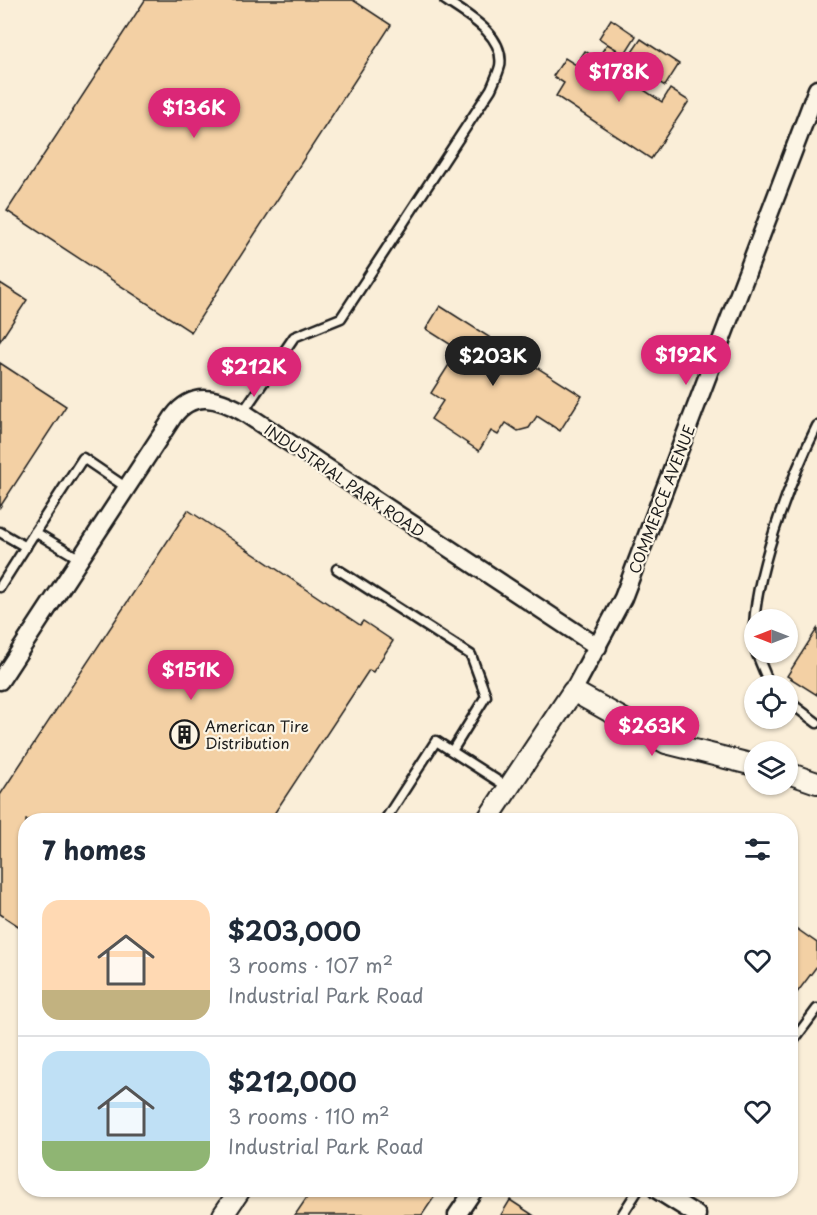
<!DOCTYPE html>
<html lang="en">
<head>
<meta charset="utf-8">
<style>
  body { margin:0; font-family:"Playpen Sans",sans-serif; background:#f2f2f3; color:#1f2937; height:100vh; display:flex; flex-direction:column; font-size:22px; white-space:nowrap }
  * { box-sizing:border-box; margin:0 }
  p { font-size:20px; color:#747a83 }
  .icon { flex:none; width:33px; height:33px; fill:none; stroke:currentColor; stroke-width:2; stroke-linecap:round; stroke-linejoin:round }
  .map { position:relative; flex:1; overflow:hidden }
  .sheet { position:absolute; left:18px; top:813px; width:780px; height:384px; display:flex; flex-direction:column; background:#fff; border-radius:24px; box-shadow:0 2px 4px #0004 }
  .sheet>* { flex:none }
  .needle { width:39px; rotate:270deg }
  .fabs { position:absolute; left:744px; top:609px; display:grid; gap:12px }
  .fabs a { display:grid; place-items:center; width:54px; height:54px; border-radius:50%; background:#fff; box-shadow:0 2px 4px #0004; font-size:30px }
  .price { position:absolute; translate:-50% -51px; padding:0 14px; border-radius:21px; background:#db2777; color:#fff; font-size:20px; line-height:39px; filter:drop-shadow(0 2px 3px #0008) }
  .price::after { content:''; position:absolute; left:50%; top:36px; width:18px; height:14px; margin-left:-9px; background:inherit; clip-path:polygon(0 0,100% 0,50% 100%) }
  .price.active { background:#222; color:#fff }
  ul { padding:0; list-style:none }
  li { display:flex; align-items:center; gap:18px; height:150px; padding:0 24px }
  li+li { border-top:2px solid #e0e1e3 }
  li span { display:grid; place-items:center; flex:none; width:168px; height:120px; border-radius:18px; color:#555 }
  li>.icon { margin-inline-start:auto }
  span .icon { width:72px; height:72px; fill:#fffc; stroke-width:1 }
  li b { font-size:26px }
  h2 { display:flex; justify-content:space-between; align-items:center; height:72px; padding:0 24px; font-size:26px }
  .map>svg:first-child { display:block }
</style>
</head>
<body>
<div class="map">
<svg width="817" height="1215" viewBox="0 0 817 1215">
  <rect width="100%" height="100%" fill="#faeed8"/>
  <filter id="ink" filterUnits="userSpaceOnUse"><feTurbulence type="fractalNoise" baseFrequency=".0167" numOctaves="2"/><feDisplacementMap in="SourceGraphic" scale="12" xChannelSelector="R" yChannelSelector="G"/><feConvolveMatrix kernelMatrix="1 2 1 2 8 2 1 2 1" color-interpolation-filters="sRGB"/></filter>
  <g filter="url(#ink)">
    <g fill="#f3d0a4" stroke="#1c1c1c" stroke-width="1.5">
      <polygon points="145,0 353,0 391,25 191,332 7,211"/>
      <polygon points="611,19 636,36 624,55 599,38"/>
      <polygon points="641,39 679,64 665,86 626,61"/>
      <polygon points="607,44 616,49 605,65 597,59"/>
      <polygon points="585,51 662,102 670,89 689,101 651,159 556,96 564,83 553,76 565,58 576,65"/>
      <polygon points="0,283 27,300 0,341"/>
      <polygon points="440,306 582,396 560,431 537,416 529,428 518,431 506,423 498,435 491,431 479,451 431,419 443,401 431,393 452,360 458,363 464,353 426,329"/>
      <polygon points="0,363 66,406 0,507"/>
      <polygon points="188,510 360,625 363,621 393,641 373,672 369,670 270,820 26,820 26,931 0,914 0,795"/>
      <polygon points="817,629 817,695 787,676"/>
      <polygon points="790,924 817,943 817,966 790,1002"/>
      <polygon points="312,1190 439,1190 422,1215 295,1215"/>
      <polygon points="510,1200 533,1215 501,1215"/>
    </g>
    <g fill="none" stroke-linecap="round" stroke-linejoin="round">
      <defs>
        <g id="service">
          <path d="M243 412 294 337 341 318 491 89C494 82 498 74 500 66 505 35 467 15 445 0"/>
          <polyline points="0,532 26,547"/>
          <polyline points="35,532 83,458 127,488"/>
          <polyline points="337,569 471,655 486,696 452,751"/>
          <polyline points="0,587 35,532 80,559"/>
          <path d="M754 644C750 583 790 480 817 426"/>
          <polyline points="756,652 770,686"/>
          <polyline points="788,701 817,723"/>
          <polyline points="385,820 436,741 509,788"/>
          <polyline points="790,1045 817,1009"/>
          <polyline points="622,1215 638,1190"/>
        </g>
        <g id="minor">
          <path d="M0 681 173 417C193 390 218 398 243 412L598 647"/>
          <polyline points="573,691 623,598 817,89"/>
          <polyline points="657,1190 697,1215"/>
          <polyline points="457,1215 474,1190"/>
        </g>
        <g id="tertiary">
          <polyline points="788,773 817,783"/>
          <polyline points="487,820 573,691 666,743 754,765"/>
          <polyline points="223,1215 240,1190"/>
        </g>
      </defs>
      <use href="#service" stroke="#1c1c1c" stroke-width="13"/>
      <use href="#minor" stroke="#1c1c1c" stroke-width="21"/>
      <use href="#tertiary" stroke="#1c1c1c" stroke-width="24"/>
      <use href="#service" stroke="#fcf5e5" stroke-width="8"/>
      <use href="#minor" stroke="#fcf5e5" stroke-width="16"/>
      <use href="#tertiary" stroke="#fcf5e5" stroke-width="20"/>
    </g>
  </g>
  <defs>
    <symbol id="building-ring" viewBox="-11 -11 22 22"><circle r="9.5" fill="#fcf5e5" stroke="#1c1c1c" stroke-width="1.5"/><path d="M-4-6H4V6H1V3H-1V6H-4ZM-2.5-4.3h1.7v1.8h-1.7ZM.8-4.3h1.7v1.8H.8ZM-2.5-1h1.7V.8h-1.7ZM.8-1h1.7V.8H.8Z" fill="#1c1c1c"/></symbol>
  </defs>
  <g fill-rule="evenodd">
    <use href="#building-ring" x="168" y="718" width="33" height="33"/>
  </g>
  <g text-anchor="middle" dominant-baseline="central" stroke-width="4.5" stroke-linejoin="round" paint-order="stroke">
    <g font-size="15" fill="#1c1c1c" stroke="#fcf5e5">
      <text transform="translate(345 480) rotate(34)">INDUSTRIAL PARK ROAD</text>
      <text transform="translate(661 499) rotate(-69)">COMMERCE AVENUE</text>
    </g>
    <g font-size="15" fill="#1c1c1c" stroke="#fcf5e5" text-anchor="start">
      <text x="205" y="725">American Tire<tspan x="205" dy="17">Distribution</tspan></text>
    </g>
  </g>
</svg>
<div class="fabs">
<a><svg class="needle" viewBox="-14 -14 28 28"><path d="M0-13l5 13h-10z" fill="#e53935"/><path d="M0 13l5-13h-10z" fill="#747a83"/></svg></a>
<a><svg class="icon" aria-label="locate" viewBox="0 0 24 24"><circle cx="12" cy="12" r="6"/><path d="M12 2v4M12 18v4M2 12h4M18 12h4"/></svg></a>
<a><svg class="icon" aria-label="layers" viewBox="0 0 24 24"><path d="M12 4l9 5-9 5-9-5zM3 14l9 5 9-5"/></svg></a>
</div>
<b class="price" style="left:619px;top:103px">$178K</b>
<b class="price" style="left:194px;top:139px">$136K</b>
<b class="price" style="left:686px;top:386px">$192K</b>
<b class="price active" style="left:493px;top:387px">$203K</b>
<b class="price" style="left:254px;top:398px">$212K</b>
<b class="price" style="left:191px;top:701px">$151K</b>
<b class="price" style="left:652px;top:757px">$263K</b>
<section class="sheet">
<h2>7 homes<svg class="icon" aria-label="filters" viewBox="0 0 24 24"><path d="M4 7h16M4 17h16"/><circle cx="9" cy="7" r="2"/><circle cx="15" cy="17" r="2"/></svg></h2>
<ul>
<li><span style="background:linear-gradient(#ffd9b3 75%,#c2b280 0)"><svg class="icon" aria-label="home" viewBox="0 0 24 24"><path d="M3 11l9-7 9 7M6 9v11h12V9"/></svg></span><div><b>$203,000</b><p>3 rooms · 107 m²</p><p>Industrial Park Road</p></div><svg class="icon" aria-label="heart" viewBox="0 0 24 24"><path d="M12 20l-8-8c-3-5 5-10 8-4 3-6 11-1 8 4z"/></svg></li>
<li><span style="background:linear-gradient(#bfe0f5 75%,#8fb573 0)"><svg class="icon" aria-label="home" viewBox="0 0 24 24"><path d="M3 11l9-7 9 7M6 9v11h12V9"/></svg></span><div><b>$212,000</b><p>3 rooms · 110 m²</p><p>Industrial Park Road</p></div><svg class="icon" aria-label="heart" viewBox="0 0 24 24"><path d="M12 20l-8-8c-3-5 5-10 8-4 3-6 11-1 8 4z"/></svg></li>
</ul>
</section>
</div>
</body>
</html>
